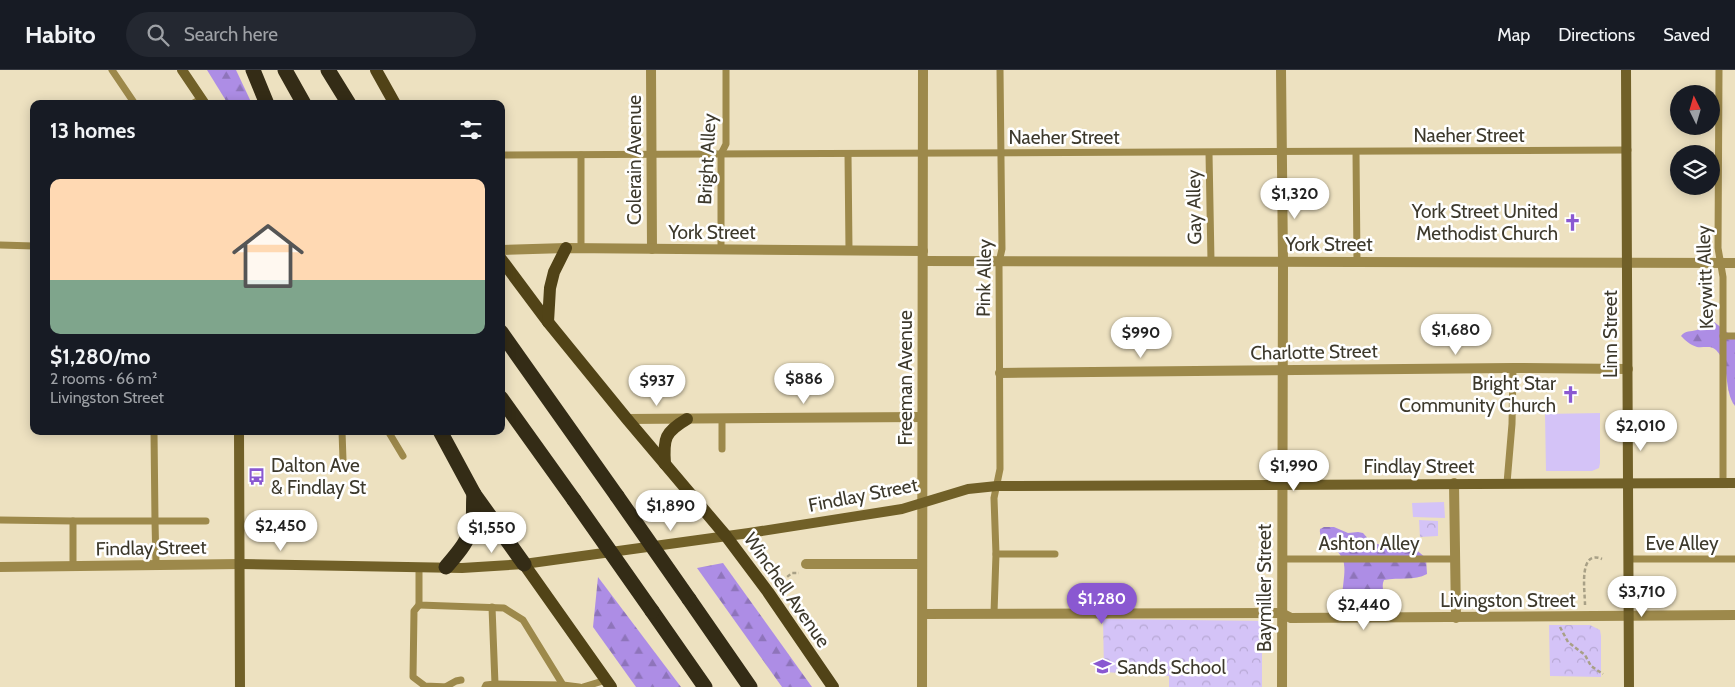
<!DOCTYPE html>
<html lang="en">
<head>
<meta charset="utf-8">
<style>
  body { margin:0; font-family:Cabin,sans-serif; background:#242831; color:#f1f3f6; height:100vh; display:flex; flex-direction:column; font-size:19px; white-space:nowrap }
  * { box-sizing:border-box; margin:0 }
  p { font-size:16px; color:#9ea1a6 }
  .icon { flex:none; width:28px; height:28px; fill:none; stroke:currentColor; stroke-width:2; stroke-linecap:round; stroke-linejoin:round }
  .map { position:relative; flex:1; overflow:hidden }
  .details { position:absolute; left:30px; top:30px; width:475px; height:335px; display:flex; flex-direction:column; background:#171b24; border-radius:10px; box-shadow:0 2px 12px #0003 }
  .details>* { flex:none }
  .needle { width:32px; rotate:355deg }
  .buttons { position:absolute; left:1670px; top:15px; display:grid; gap:10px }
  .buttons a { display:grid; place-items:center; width:50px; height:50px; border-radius:50%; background:#171b24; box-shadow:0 2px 12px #0003; font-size:25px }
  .price { position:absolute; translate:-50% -42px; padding:0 11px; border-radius:18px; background:#fff; color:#222; font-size:16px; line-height:32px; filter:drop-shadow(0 1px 2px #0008) }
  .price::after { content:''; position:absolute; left:50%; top:30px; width:15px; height:11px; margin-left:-8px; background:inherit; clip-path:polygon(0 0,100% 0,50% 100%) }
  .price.current { background:#8a58d1; color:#fff }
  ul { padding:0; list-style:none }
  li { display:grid; align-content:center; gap:10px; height:265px; padding:0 20px }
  li span { display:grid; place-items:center; height:155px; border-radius:10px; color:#555 }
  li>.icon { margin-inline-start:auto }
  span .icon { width:90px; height:90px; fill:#fffc; stroke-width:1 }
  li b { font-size:21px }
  h2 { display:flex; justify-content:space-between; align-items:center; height:60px; padding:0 20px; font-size:21px }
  header { display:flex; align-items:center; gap:30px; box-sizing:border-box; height:70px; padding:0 25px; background:#171b24; border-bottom:1px solid #363941 }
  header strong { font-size:24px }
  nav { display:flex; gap:28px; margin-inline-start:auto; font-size:18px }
  .search { width:350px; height:45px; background:#242831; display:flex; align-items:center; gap:12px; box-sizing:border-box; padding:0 18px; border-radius:28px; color:#9ea1a6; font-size:19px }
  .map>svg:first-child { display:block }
</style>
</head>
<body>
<header>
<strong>Habito</strong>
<div class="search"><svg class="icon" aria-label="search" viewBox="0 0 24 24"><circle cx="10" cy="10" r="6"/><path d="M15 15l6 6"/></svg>Search here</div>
<nav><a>Map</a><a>Directions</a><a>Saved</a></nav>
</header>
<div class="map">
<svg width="1735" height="617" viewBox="0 0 1735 617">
  <defs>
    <pattern id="forest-firs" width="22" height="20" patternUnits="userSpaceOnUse" patternTransform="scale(1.25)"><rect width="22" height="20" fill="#ad8de5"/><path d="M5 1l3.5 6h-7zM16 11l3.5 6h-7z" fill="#8e74ba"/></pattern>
    <pattern id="park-crowns" width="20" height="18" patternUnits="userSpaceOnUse" patternTransform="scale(1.25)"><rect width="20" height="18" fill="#d4c3f7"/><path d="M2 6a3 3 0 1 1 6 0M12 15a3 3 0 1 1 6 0" fill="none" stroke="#b7a8d4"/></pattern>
  </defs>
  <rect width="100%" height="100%" fill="#ede1c0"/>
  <g fill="#d4c3f7">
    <polygon points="1600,343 1600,393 1599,398 1592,401 1546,401 1545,344"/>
    <polygon points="1444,432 1445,448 1413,447 1412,433"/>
  </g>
  <g fill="url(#forest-firs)">
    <polygon points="207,0 236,0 252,34 228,34"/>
    <path d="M1713 251 1728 263H1735V336C1723 320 1731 295 1716 280 1711 275 1703 278 1697 277 1690 275 1685 270 1681 266 1686 260 1690 262 1697 260 1703 258 1706 252 1713 251Z"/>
    <path d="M1324 457H1334L1348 463 1358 462 1363 463 1370 471 1380 475 1396 474 1414 478 1426 488 1427 504C1414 511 1399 507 1384 510 1380 518 1387 526 1383 535 1374 537 1352 542 1345 534 1338 526 1349 500 1342 488 1336 475 1318 472 1320 459Z"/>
    <polygon points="723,493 812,617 782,617 697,498"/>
    <polygon points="598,507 681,617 636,617 593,557"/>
  </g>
  <g fill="url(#park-crowns)">
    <polygon points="1419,450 1438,451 1438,466 1420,467"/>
    <polygon points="1103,549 1267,551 1267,576 1262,579 1262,617 1169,617 1169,606 1104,602"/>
    <polygon points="1549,555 1590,555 1600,560 1601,566 1601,607 1550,606"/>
  </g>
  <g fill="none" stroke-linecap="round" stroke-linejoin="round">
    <g stroke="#a8a086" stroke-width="2.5" stroke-dasharray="4 2.5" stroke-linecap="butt">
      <polyline points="777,515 792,503 799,503"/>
      <path d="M1585 535C1585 521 1578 479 1602 489"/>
      <polyline points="1560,557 1568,572 1585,585 1591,596 1603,604"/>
    </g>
    <g stroke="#9d894b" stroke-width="7">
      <polyline points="112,0 135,34"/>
      <polyline points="1719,0 1718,178 1723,207 1723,413"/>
      <polyline points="192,34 202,28"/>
      <polyline points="1356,82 1357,192"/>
      <polyline points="1209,83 1211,191"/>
      <polyline points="848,84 849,180"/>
      <polyline points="501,85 1628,80"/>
      <polyline points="581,85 581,179"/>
      <polyline points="0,175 34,176"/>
      <polyline points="721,180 721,84 726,74 726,0"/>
      <polyline points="1723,266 1735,266"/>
      <polyline points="154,361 155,451 206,451"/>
      <polyline points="342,361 343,390"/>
      <polyline points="388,361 403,386"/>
      <polyline points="722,379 722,349"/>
      <polyline points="1507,413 1512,354 1513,298"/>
      <polyline points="0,450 73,451"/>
      <polyline points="996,484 1055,484"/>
      <polyline points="1283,489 1456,489"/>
      <polyline points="1629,489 1735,489"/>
      <polyline points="73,496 73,451 155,451 156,495"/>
      <polyline points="419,497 419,535 504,538 523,550 563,615 579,617"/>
      <polyline points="419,535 414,541 413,607 425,616 448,617"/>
      <polyline points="492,537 495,614"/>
      <polyline points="994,543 996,484 994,428 1000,399 999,192 1002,179 1000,0"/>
      <polyline points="447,616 456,611 461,610"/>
      <polyline points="485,617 486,615 495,614 563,615"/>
      <polyline points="583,617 606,610"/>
    </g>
    <g stroke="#9d894b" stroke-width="10">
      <polyline points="651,0 652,179"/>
      <polyline points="1281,0 1283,192 1282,617"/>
      <polyline points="501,180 566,178 923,181"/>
      <polyline points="923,191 1735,193"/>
      <polyline points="1000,303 1513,298 1628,299"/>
      <polyline points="627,349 922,347"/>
      <polyline points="1454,413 1456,548"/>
      <polyline points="806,494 922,494"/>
      <polyline points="0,497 240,494"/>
      <polyline points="923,544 1281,543 1291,548 1735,545"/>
      <polyline points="922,617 923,0"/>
    </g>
    <g stroke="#716028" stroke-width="10">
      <polyline points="182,0 205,34"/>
      <polyline points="1626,0 1629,617"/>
      <polyline points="239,361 240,617"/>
      <polyline points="240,494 462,498 524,494 749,463 902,439 968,419 997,416 1735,413"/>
    </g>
    <g stroke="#514317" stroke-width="12">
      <polyline points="376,0 395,34"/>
      <polyline points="501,189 548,252 627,349 726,466 768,522 833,617"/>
      <polyline points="548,252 550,218 554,202 566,178"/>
      <path d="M665 394C663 368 665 362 687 349"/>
      <polyline points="524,494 611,617"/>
    </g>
    <g stroke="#342c16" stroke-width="15">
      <polyline points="253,0 267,34"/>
      <polyline points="285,0 304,34"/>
      <polyline points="328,0 349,34"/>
      <polyline points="501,262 617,426"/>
      <polyline points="501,328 574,430"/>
      <polyline points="440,361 474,424 524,494"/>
      <path d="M446 497C457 484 470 470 473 452 474 443 473 433 474 424"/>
      <polyline points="689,529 750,617"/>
      <polyline points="652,541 705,617"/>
    </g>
    <g stroke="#342c16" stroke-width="15">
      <polyline points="617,426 689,529"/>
      <polyline points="574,430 652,541"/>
    </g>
  </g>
  <defs>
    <symbol id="church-bare" viewBox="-9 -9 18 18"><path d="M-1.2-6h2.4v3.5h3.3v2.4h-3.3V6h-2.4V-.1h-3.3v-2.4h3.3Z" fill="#8a58d1" stroke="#fff" stroke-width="2.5" paint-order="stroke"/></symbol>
    <symbol id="bus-bare" viewBox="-9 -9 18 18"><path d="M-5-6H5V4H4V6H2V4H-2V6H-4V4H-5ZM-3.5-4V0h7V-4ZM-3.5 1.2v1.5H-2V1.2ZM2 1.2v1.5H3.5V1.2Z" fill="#8a58d1" stroke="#fff" stroke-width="2.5" paint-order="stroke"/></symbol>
    <symbol id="school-bare" viewBox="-9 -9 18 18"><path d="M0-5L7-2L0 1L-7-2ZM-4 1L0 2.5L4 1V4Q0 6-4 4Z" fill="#8a58d1" stroke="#fff" stroke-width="2.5" paint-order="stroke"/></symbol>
  </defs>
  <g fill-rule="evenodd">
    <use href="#church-bare" x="1560" y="140" width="25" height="25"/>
    <use href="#church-bare" x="1558" y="312" width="25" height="25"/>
    <use href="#bus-bare" x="244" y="394" width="25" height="25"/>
    <use href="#school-bare" x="1090" y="584" width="25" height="25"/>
  </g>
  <g text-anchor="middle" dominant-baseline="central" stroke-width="5" stroke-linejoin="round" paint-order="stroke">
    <g font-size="19" fill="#3d392c" stroke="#fff">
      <text x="1469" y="65">Naeher Street</text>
      <text x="1064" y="67">Naeher Street</text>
      <text transform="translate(707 89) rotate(-87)">Bright Alley</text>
      <text transform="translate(634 90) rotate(-90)">Colerain Avenue</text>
      <text transform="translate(1194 137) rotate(-91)">Gay Alley</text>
      <text x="712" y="162">York Street</text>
      <text x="1329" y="174">York Street</text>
      <text transform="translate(1705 207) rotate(-92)">Keywitt Alley</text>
      <text transform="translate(984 208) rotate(-89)">Pink Alley</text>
      <text transform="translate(1610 264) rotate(-90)">Linn Street</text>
      <text transform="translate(1314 282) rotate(-1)">Charlotte Street</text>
      <text transform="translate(905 308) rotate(-90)">Freeman Avenue</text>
      <text x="1419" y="396">Findlay Street</text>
      <text transform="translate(863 425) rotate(-11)">Findlay Street</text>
      <text x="1369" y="473">Ashton Alley</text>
      <text x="1682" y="473">Eve Alley</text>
      <text transform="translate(151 478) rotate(-1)">Findlay Street</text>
      <text transform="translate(1264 518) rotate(-90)">Baymiller Street</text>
      <text transform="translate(787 520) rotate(55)">Winchell Avenue</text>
      <text x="1508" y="530">Livingston Street</text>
    </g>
    <g font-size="19" fill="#3d392c" stroke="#fff" text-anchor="end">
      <text x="1558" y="141">York Street United<tspan x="1558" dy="22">Methodist Church</tspan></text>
      <text x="1556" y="313">Bright Star<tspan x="1556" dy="22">Community Church</tspan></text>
      <text x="271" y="395" text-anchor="start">Dalton Ave<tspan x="271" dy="22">&amp; Findlay St</tspan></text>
      <text x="1117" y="597" text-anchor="start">Sands School</text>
    </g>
  </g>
</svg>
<div class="buttons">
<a><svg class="needle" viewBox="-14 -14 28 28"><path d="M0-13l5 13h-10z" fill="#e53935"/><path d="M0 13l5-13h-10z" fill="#9ea1a6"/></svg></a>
<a><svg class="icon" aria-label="layers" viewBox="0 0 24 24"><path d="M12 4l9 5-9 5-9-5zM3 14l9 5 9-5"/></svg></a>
</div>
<b class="price" style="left:1295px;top:150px">$1,320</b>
<b class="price" style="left:1456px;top:286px">$1,680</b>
<b class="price" style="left:1141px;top:289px">$990</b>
<b class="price" style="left:804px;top:335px">$886</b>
<b class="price" style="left:657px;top:337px">$937</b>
<b class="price" style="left:1641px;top:382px">$2,010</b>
<b class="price" style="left:1294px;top:422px">$1,990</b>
<b class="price" style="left:671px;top:462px">$1,890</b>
<b class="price" style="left:281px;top:482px">$2,450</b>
<b class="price" style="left:492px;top:484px">$1,550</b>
<b class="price" style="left:1642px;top:548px">$3,710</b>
<b class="price current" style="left:1102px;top:555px">$1,280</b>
<b class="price" style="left:1364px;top:561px">$2,440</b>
<section class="details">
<h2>13 homes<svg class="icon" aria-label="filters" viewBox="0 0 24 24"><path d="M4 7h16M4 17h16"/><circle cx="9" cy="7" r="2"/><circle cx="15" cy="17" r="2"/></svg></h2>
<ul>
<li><span style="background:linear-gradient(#ffd9b3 65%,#7fa58c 0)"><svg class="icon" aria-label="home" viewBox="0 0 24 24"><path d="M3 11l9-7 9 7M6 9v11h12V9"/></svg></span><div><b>$1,280/mo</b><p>2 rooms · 66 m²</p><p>Livingston Street</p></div></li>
</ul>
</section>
</div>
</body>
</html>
